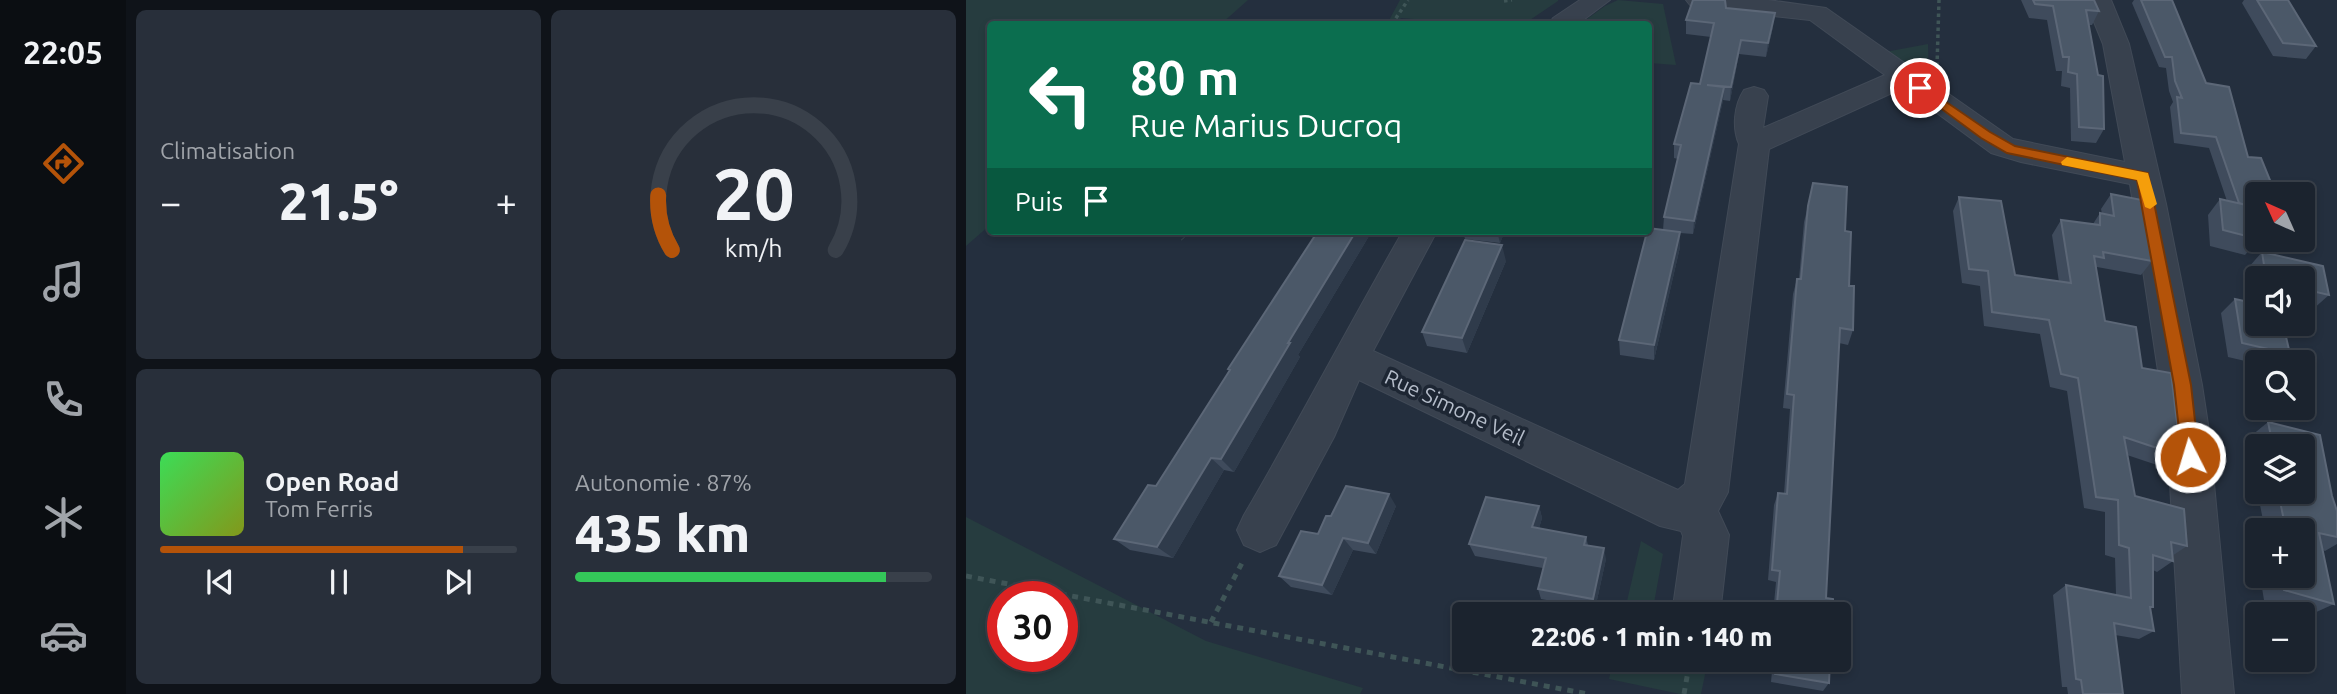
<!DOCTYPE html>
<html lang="fr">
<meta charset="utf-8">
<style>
:root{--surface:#1b232e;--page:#282f3a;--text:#f1f3f6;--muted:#a0a4aa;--line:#39404a;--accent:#b45309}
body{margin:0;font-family:Ubuntu,sans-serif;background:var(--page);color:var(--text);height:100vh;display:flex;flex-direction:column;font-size:26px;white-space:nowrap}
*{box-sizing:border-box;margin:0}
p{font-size:23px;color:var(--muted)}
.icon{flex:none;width:38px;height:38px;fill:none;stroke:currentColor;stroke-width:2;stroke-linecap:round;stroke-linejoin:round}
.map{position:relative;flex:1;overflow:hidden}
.side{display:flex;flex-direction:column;gap:10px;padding:10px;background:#0f1319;width:840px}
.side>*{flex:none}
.banner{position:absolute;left:21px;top:21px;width:665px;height:214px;border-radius:7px;box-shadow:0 4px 10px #0003,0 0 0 2px var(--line);background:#0b6e4f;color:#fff;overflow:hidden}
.needle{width:46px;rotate:315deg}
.controls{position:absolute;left:1279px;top:182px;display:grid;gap:14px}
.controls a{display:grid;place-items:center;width:70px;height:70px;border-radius:7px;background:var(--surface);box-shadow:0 4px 10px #0003,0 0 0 2px var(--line);font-size:35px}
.speed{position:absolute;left:21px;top:581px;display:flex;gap:14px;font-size:35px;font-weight:700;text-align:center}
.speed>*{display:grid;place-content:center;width:91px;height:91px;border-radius:50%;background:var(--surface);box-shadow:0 4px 10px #0003,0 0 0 2px var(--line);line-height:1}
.speed .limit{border:10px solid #d22;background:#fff;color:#111}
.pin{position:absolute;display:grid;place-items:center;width:60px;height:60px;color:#fff;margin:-30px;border:4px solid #fff;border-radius:50%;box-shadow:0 2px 7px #0007}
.me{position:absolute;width:77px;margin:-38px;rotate:355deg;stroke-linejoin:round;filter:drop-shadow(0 0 5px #0008)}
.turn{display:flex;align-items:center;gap:24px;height:147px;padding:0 28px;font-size:32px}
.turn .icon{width:91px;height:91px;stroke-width:2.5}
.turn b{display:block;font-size:49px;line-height:60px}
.then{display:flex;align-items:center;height:66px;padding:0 28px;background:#0003;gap:14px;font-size:26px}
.big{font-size:52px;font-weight:800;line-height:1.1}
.side .card{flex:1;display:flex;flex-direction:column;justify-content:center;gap:10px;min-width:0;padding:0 24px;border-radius:10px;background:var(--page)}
.side .dial{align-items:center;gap:0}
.dial svg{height:182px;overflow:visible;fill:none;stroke:var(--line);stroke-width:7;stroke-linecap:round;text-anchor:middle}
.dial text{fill:var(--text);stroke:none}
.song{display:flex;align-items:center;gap:21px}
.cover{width:84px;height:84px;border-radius:10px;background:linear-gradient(135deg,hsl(130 70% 55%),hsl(70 70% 35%))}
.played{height:7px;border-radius:4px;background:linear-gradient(90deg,var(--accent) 85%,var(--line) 85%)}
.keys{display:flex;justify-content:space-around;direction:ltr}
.heat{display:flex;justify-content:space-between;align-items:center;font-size:38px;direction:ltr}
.charge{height:10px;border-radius:5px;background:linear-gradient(90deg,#34c759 87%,var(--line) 0)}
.side .tiles{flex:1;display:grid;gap:10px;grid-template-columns:repeat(2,1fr)}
.trip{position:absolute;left:486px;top:602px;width:399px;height:70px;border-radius:7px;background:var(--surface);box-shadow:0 4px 10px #0003,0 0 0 2px var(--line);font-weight:800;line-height:70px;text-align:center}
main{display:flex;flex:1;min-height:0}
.menu{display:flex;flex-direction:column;width:126px;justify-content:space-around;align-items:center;background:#0b0e12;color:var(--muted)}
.menu .icon{width:49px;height:49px}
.menu .active{color:var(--accent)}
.menu b{font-size:32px;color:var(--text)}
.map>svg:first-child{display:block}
.green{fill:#263c3f;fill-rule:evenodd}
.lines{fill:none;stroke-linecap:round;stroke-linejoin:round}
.minor-casing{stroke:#414a57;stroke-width:2}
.path-far2{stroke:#3f5557;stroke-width:3.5;stroke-dasharray:3.5 3.5;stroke-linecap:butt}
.path-far1{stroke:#3f5557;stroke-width:4.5;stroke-dasharray:5 5;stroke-linecap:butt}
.path{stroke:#3f5557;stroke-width:5;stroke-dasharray:6 6;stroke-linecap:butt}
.minor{fill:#38414e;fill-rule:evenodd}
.wall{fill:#3f4b5c}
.shaded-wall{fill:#2f3b4b}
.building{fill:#4b5868;stroke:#5c6777;stroke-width:2}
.route{fill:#b45309;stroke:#753606;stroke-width:2}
.slow{fill:#f59e0b}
.labels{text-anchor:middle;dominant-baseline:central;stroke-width:7;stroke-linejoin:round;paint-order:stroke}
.street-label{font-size:21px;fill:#b4bcc9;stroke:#1d2633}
</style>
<main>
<nav class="menu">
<b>22:05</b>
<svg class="icon active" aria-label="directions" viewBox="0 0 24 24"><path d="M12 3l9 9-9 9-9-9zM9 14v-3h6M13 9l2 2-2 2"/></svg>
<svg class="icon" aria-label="music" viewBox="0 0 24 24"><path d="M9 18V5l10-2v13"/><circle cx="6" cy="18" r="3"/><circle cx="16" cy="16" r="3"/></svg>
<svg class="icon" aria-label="phone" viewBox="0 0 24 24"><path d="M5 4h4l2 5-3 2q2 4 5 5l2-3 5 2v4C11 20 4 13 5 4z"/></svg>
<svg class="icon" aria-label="climate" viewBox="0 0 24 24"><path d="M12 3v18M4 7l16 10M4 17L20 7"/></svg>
<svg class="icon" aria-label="car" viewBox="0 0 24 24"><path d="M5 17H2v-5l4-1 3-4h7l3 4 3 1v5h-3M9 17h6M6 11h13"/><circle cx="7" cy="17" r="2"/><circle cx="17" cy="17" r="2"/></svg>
</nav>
<section class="side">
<div class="tiles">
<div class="card"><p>Climatisation</p>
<div class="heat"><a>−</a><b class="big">21.5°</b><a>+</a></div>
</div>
<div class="card dial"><svg viewBox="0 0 100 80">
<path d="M14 69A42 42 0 1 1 86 69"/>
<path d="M14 69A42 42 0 0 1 8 45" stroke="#b45309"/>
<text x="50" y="56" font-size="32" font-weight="700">20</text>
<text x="50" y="72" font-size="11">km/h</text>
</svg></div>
<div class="card">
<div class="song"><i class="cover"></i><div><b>Open Road</b><p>Tom Ferris</p></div></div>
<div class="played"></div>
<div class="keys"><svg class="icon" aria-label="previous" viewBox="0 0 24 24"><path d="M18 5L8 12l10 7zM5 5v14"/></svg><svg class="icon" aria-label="pause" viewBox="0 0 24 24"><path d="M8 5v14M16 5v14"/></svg><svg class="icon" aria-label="next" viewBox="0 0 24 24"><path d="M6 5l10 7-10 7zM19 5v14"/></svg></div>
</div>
<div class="card"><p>Autonomie · 87%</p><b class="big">435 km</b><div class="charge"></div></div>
</div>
</section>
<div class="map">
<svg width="1371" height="694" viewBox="0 0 1371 694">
<rect width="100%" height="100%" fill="#242f3e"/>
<!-- green -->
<path class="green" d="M0,0H282L255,24H24V225L0,246Z
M434,0H592V1L558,24H514L435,18L430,24H421Z
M652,0L697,4L710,65L683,63L682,24H614L639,6Z
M962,44L963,82L919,52Z
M0,517L240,641L397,688L394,694H0ZM37,597H96V656H37Z
M675,541L697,554L686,614H658Z
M647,660H742L735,694H714L643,679Z"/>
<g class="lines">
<!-- minor casing -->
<g class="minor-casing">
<path id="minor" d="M614,0H644L612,24H583L587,18Z
M720,0H802L860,8L1047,139L1159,162L1137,44L1119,0H1145L1163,44L1200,204L1236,385L1243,431L1268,694H1216L1201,431L1164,184L1055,162L1025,153L937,88L803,149L762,492L752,511L763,535L754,614H706L717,536L715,531L694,526L393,380L368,437L310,545L294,552L278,545L271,530L278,515C333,421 383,325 437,231H471L407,351L712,490L719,484L773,144C766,128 768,105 778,90L788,87L798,90L802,96L797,128L919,75L844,20L733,8L724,5Z"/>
</g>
<!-- path-far2 -->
<path class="path-far2" d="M538,1L546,0
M289,23L310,24
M426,24L442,0
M971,66L973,0"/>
<!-- path-far1 -->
<path class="path-far1" d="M210,231L217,239"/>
<!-- path -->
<path class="path" d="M0,576L622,694
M245,622L277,561
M718,694L724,660"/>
<!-- minor -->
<use href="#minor" class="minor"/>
</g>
<!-- wall -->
<path class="wall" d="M1055,0H1128L1133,11L1126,25H1123L1138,129L1130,143L1105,141L1104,88L1095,86L1096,71H1090L1081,20L1063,18Z
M1168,0H1206L1240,83L1282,157L1308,190L1304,194H1292V206L1289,209L1292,240L1279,255L1244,246L1242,215L1254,199L1261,201L1243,148L1208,143L1204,107L1207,102L1203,91L1200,68L1193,67L1166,3Z
M1278,0H1322L1350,46L1340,59L1307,56L1276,3Z
M760,8L807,27L800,57L773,54L764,101L757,100L727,234L714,233V247L688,360L654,355L653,340L697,230L698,217L712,159L708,158V144L734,84L745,37L720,34V20Z
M1145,194L1186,261L1175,275L1131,267L1130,269L1139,321L1176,368L1215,456L1200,468L1161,455L1169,496L1221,546L1206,556L1207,561L1191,572L1187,570V607L1184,609L1188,631L1173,639L1149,635L1157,694H1102L1101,687H1096L1087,595L1100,585L1150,595L1149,558L1139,555V512L1118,508L1101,391L1084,387L1074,334L1018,326L1014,286L996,283L987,211L993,197L1049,275L1093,282L1086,235L1095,220L1127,224L1134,213L1136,214L1135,209Z
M842,206L879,231L887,330L882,345L873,343L860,598L866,614H807L810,582L802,580L808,505L812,493L818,494L824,409L817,408L827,294L831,279H833L838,222Z
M352,231H406L332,355L334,357L268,472L258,470L207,558L164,550L148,539L190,486L263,371L262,369Z
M497,231H539L534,243L499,239Z
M1296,252L1357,266L1363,295L1346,310L1337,308V278H1292V297L1286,296L1282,268Z
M540,261L501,353L461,346L456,332Z
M1269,299L1324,354L1315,362H1292V364L1262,357L1255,313Z
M1302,422L1354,435L1366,496L1371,511V544L1359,551L1357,550L1368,604L1346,614L1298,600L1294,576H1337V530H1299L1292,495L1295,492H1337V446H1292V470L1285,436Z
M430,506L410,554L387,550L366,595L325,587L313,576L352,534L365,516Z
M573,506L576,518L573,528L620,537L622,545L640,559L629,609L575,599L572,589L577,568L509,556L503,544Z
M807,660H864L863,683L857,691L805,682Z"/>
<!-- shaded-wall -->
<path class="shaded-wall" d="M809,13L807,27L800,57L802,43Z
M775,40L773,54L764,101L765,87Z
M758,87L757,101L727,234L728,221Z
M1292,203V206L1287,211L1275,208Z
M390,231H406L332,355L334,357L268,472L255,459L322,343Z
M531,231H539L534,243Z
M714,232V247L688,360V345Z
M536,245L540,261L501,353L496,338Z
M245,458L258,470L207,558L191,547Z
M423,494L430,506L410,554L402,543Z
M573,506L576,518L570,539L566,527Z
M377,538L387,550L366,595L356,585Z
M638,548L640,559L629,609L627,599Z"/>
<!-- building -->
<path class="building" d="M727,0H759L760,8L809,13L802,43L775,40L765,87L741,85L758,87L728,221L698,217L715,145L708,144L725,83L734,84L748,23L720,20Z
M1067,0H1128L1133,11L1120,10L1132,75L1137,76L1138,129L1113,127L1111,74L1102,72L1103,57H1097L1087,6L1069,4Z
M1175,0H1206L1240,83L1263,87L1282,157L1295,158L1308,190L1292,188L1294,194H1292V203L1282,206L1273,203L1250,137L1215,133L1211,97L1216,98L1209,81L1206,57H1199Z
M1291,0H1322L1350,46L1317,43Z
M847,183L881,187L879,231L885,232L883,286H888L887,330L874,328L860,598L867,599L866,614H810L814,571L806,570L812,493L821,494L828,395L821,394L831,279H835L842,206Z
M1145,194L1176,200L1186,261L1137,252L1138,258L1128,256L1139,321L1170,327L1176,368L1205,373L1215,456L1158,437L1169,496L1218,509L1221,546L1205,542L1207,561L1187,555V607H1184L1188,631L1148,623L1157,694H1117L1115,680L1110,679L1100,585L1165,598L1163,548L1153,545L1152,500L1130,497L1112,378L1095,374L1083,320L1026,312L1022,271L1003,269L993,197L1035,201L1049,275L1105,283L1095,220L1134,225V213L1148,216Z
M1254,199L1289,207L1292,239L1257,230Z
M682,228L714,232L688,345L653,340Z
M352,231H390L322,343H324L255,459L245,458L191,547L148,539L182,485L190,486L264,370L262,369Z
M499,240L536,245L496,338L456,332Z
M1296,252L1357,266L1363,295L1337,289V278H1300Z
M1269,299L1292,304V324H1317L1324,354L1276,343Z
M1302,422L1354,435L1366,496L1371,511V537L1353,533L1368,604L1318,590L1316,576H1337V530H1320L1312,492H1337V446H1307Z
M380,486L423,494L402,543L377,538L356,585L313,576L335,531L352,534L360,516H365Z
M520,497L573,506L566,527L620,537L618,545L638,548L627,599L572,589L580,558L503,544Z
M810,660H864L863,683L809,674Z"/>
<!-- route -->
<path class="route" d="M954,84L1024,132L1049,146L1182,173L1225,385L1233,457L1231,463L1224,465L1218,463L1216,457L1208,385L1171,180L1041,153L1015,138L950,90V85Z"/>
<!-- slow -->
<path class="slow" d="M1101,157L1182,173L1191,204L1184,209L1179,207L1171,180L1096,165L1095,162Z"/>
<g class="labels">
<!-- street labels -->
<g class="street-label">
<text transform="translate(489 407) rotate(25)">Rue Simone Veil</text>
</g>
</g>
</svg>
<div class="controls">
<a><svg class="needle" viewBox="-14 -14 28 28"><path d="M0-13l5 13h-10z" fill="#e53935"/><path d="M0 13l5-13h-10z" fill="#a0a4aa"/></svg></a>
<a><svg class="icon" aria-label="sound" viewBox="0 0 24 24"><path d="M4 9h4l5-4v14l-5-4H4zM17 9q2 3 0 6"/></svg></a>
<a><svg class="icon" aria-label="search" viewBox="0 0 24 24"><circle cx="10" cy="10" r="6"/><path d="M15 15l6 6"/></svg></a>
<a><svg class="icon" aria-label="layers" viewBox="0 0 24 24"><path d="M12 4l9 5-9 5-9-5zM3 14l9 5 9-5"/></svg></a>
<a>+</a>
<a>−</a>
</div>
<div class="speed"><div class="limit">30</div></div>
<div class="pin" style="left:954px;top:88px;background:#d93025"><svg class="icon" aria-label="arrive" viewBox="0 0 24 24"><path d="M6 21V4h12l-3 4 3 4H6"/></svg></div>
<svg class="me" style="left:1224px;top:457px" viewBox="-20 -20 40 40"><circle r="17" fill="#b45309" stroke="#fff" stroke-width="3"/><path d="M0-11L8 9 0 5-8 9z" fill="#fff"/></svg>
<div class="trip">22:06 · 1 min · 140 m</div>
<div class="banner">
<div class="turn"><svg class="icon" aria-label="left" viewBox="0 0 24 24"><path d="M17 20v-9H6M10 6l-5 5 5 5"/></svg><div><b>80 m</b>Rue Marius Ducroq</div></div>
<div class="then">Puis<svg class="icon" aria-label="arrive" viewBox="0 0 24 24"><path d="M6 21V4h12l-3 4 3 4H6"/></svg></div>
</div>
</div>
</main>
